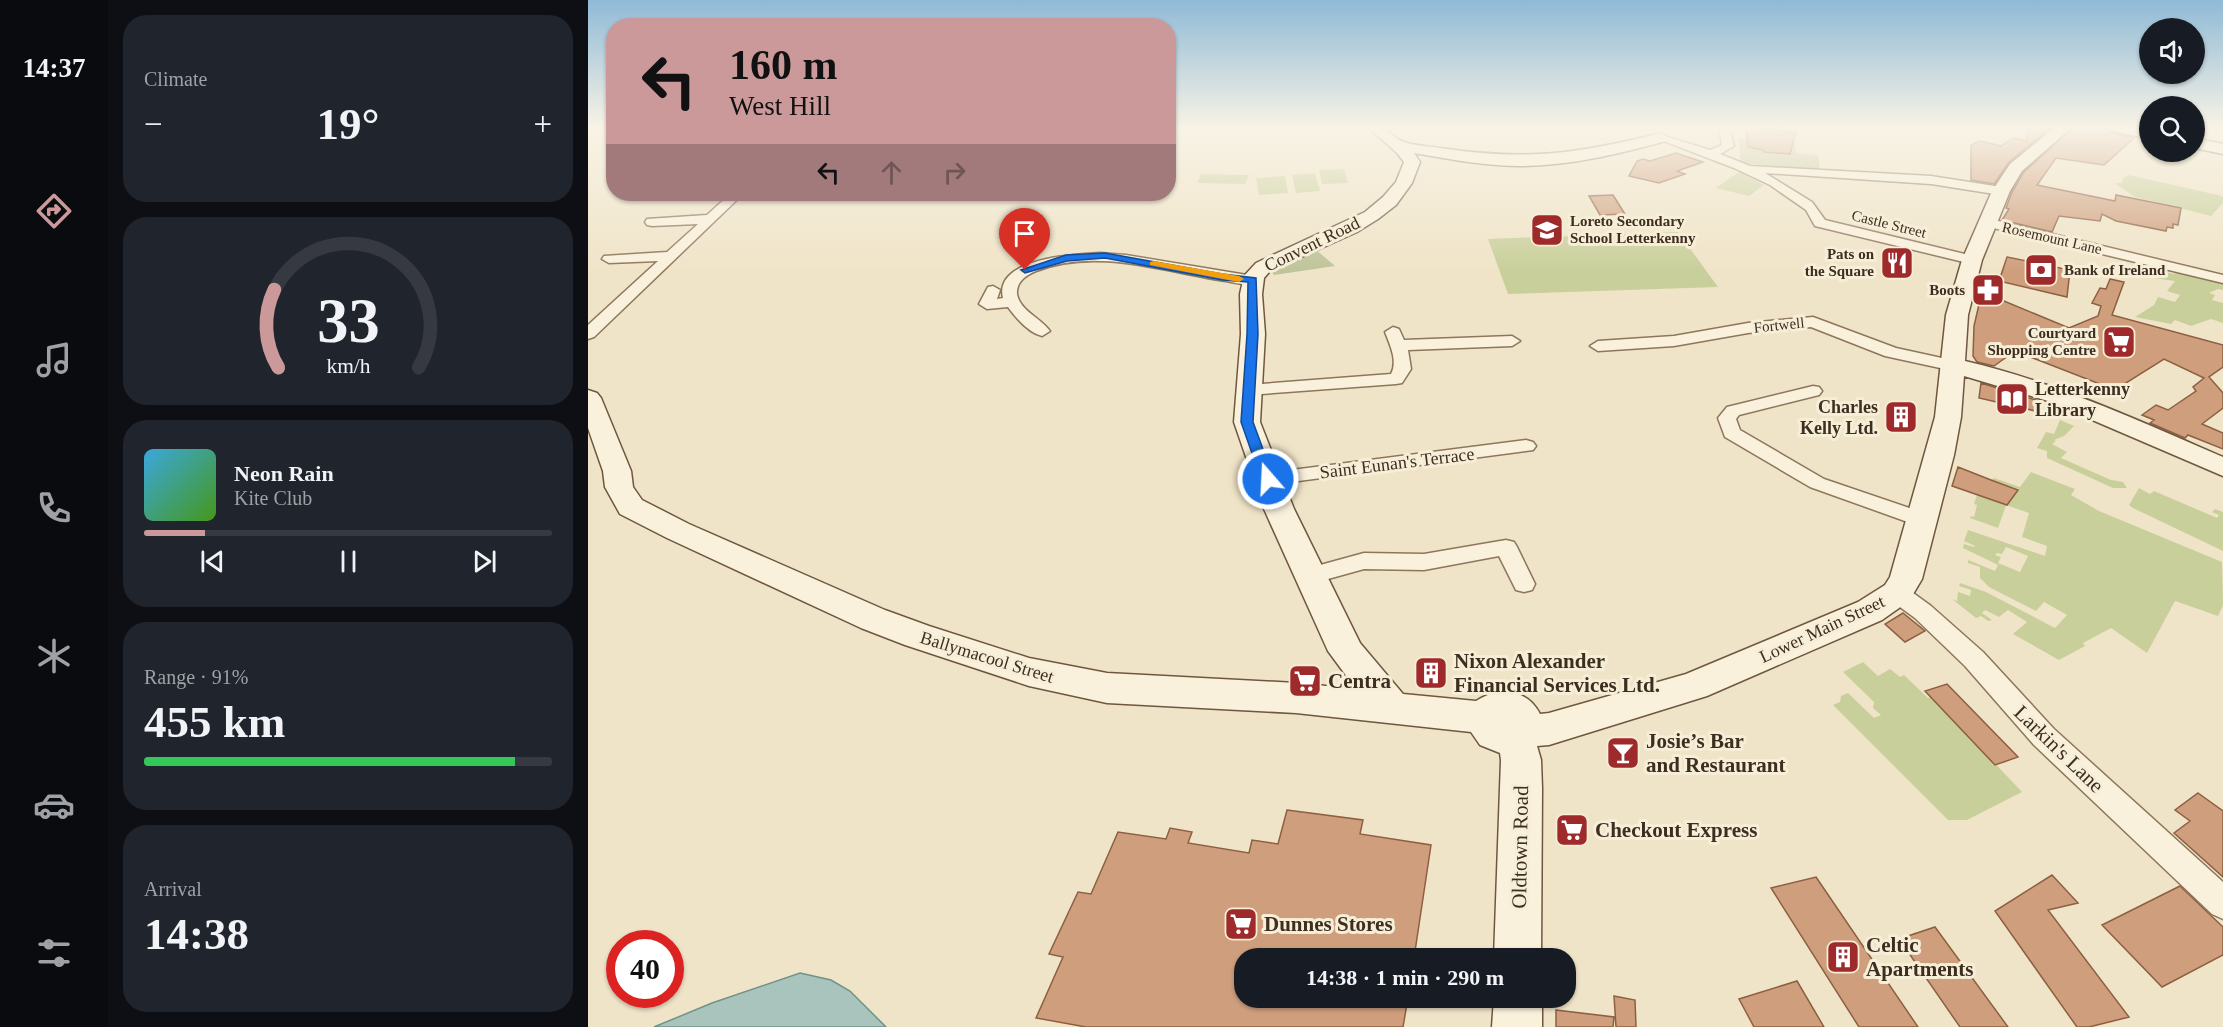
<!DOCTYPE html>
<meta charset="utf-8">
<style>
:root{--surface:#171b24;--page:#20242c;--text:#f1f3f6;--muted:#9ea1a6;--line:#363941;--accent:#cc999b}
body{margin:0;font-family:"Times New Roman",serif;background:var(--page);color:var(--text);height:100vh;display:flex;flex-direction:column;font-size:22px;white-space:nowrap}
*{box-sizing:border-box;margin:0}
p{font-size:20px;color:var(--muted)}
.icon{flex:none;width:33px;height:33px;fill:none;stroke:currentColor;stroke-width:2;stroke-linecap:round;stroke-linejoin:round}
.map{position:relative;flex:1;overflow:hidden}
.panel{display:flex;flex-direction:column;gap:15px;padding:15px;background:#0d0f14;width:480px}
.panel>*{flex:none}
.guide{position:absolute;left:18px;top:18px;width:570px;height:183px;border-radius:24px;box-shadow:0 2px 4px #0004;background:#cc999b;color:#111;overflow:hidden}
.fabs{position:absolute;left:1551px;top:18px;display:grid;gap:12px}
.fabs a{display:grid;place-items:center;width:66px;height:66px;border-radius:50%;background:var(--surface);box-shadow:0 2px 4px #0004;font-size:30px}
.speed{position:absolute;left:18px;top:930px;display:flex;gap:12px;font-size:30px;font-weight:700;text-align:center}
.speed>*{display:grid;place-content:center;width:78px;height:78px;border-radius:50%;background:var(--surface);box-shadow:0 2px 4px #0004;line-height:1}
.speed .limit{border:9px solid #d22;background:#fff;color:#111}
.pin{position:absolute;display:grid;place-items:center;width:51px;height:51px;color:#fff;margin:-62px -26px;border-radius:50% 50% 50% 0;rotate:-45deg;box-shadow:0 0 6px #0007}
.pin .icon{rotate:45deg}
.me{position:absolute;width:66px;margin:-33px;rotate:341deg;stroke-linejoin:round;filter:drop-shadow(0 0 4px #0008)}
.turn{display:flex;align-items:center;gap:21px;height:126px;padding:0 24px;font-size:27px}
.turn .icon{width:78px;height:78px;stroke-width:2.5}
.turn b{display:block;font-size:42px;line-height:51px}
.lanes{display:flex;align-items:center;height:57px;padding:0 24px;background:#0003;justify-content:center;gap:30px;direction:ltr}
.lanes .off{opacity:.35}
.big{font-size:45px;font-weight:600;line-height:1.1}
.panel .card{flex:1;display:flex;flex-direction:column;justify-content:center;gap:9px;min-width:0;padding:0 21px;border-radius:24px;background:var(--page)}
.panel .dial{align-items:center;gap:0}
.dial svg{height:156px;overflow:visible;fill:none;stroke:var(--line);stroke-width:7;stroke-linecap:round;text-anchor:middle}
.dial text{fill:var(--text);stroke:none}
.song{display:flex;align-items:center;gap:18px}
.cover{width:72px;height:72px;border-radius:9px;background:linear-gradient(135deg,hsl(200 70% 55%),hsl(100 70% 35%))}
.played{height:6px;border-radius:3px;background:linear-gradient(90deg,var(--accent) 15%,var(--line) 15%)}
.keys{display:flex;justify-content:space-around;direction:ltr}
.heat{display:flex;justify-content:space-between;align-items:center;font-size:33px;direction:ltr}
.charge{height:9px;border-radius:4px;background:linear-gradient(90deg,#34c759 91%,var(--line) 0)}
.trip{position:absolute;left:646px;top:948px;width:342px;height:60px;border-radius:24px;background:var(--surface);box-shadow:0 2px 4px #0004;font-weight:600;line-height:60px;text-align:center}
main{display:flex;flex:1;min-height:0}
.tabs{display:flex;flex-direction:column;width:108px;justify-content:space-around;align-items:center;background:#090b0e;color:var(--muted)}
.tabs .icon{width:42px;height:42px}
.tabs .active{color:var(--accent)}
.tabs b{font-size:27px;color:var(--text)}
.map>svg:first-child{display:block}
.green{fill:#c9cf9b;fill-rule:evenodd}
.cemetery{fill:#bfc49a}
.water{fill:#a9c4bc;stroke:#6f938a;stroke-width:1.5}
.building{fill:#cf9f7d;stroke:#8d5f41;stroke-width:1.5}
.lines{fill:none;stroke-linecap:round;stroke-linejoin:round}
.street-casing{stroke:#8d765c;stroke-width:3}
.secondary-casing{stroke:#6f573f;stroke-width:3}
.street{fill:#faf1dc;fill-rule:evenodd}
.secondary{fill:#faf1dc;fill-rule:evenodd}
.route{fill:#1a73e8;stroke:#114b97;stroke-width:1.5}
.slow{fill:#f59e0b}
.labels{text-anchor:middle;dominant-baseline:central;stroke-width:6;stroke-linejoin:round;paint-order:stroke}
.far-poi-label{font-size:15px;font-weight:bold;fill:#3d2e20;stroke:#f7eed8;text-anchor:end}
.far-street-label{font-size:15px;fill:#3d2e20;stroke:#f7eed8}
.street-label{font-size:18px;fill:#3d2e20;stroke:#f7eed8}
.poi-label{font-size:18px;font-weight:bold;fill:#3d2e20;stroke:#f7eed8;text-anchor:start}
.near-poi-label{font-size:21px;font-weight:bold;fill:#3d2e20;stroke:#f7eed8;text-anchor:start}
.near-street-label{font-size:21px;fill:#3d2e20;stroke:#f7eed8}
</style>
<main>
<nav class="tabs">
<b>14:37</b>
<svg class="icon active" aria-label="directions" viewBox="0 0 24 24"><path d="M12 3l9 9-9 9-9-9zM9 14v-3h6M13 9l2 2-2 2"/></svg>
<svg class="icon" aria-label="music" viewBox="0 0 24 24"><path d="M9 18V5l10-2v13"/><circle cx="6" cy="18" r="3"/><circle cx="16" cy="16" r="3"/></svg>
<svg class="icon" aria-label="phone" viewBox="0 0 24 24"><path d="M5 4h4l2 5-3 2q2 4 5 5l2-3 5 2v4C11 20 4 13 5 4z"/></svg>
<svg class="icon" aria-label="climate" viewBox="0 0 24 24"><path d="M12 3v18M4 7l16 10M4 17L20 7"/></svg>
<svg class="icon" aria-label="car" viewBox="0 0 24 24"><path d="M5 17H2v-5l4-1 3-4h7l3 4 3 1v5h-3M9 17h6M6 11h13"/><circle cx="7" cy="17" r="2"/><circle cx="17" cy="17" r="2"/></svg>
<svg class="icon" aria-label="filters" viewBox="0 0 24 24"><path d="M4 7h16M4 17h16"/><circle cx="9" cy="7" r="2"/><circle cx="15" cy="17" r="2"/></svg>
</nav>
<section class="panel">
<div class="card"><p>Climate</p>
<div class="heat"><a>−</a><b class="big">19°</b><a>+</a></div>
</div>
<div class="card dial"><svg viewBox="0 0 100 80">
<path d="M14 69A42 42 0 1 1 86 69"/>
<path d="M14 69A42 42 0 0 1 12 29" stroke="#cc999b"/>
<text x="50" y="56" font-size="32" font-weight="700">33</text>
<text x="50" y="72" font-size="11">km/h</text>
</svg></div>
<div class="card">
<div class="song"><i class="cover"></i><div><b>Neon Rain</b><p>Kite Club</p></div></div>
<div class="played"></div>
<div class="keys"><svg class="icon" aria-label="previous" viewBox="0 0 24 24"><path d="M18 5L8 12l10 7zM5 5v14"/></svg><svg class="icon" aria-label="pause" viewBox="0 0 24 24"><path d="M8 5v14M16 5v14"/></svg><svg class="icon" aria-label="next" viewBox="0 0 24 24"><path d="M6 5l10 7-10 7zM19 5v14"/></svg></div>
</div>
<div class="card"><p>Range · 91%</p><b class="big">455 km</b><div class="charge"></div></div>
<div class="card"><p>Arrival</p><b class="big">14:38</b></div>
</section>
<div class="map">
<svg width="1635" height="1027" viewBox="0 0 1635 1027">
<rect width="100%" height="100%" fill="#f0e4c8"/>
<!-- green -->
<path class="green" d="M756,169L760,183L734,184L731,170Z
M1151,172L1176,185L1161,196L1128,188Z
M727,173L732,191L708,193L704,175Z
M613,174L661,175L657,184L609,183Z
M1541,175L1630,195L1635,197V203L1623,216L1547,197L1526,183H1534L1535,178Z
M697,176L700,193L671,195L668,178Z
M1090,232L1130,287L920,294L900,239Z
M1544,265L1586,274L1588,270L1635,281V290L1630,289L1621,293L1627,295L1624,300L1635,303V323L1623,319L1603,326L1587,320L1583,324L1547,317L1566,305L1570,297L1587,302L1592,295L1579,291L1587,281L1539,274Z
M1472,420L1508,435L1486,426L1476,436L1466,440L1468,441L1464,444L1479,452L1473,458L1523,480L1535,482L1539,488H1525L1459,458V451L1449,448L1458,432L1466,434Z
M1443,472L1487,489L1483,495L1511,511L1634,562L1635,605L1630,616L1587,601L1559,653L1523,628L1495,643L1497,646L1471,660L1425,634L1439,622L1420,610L1411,617L1397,610L1394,613L1404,620L1400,621L1393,616L1388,618L1364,599L1369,601L1370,592L1382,596L1383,590L1371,586L1372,583L1398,592L1467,628L1479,615L1456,602L1448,611L1401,587L1392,578V567L1380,563V560L1407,571L1410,565L1375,548L1376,544L1386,547L1387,546L1376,541L1380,530L1457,556L1459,546L1434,537L1441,513L1418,505L1410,528L1382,518L1383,516L1386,517L1389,505L1386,504L1389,495L1419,505L1429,490L1403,480L1406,478L1432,487ZM1418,547L1440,556L1432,572L1410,563L1413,557L1407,555L1409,553L1414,554Z
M1551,488L1562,494L1566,491L1629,518L1631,515L1624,512L1627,509L1635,512V551L1545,508L1541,505Z
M1275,662L1290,676L1302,669L1312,677L1316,675L1340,698L1344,697L1434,792L1379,820H1360L1245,705L1252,702L1253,696L1260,693L1286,718L1293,715L1285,708L1286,702L1255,672Z"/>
<!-- cemetery -->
<path class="cemetery" d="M1150,138L1206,143L1209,153L1230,155L1232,170L1153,163Z
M727,249L747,266L686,275L683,271Z"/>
<!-- water -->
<path class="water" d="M212,973L243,980L262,991L298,1027H66L124,1003Z"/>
<!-- building -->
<path class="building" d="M1158,127L1208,132L1202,154L1176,152L1175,150L1160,147Z
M1440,127H1463L1421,162L1406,184L1383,180V145L1392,141L1413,146L1425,138L1439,141Z
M1486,127H1517L1521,132L1546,138L1516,165L1468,158L1449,185L1527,201L1528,195L1593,208L1590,225L1585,224V228L1579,227L1578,231L1528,221L1514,214L1512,221L1471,216L1464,232L1414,220L1421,209L1418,208L1424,192L1436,172Z
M1088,153L1115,162L1089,171L1097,174L1071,183L1041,176L1049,161L1055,159L1062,161Z
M1025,195L1037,214L1012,215L1001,196Z
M1419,257L1482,270L1479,297L1411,281Z
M1522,279L1536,282L1524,315L1635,345V367L1621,377L1635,393V408L1614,424L1635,433V449L1600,435L1597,438L1562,423L1566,420L1554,415L1568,405L1580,410L1608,391L1605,387L1616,378L1576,359L1527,390L1427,351L1406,366L1389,362L1385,356L1386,326L1392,300L1401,302L1404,296L1481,328L1510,316L1513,306L1504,303L1512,288L1518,289Z
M1393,383L1451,401L1452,412L1391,398Z
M1370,467L1403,480L1430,490L1419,505L1364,486Z
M1315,613L1337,631L1317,642L1297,624Z
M832,658L855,660L854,684L830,682Z
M1359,684L1430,757L1407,765L1337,691Z
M1610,793L1635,811V877L1586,833L1602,821L1587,810Z
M699,810L775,820L772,834L843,845L826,958H657V998H820L815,1027H498L448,1018L475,957L461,954L490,892L503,894L530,832L578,839L582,828L604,832L600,843L661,853L664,840L690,844Z
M1464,875L1490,903L1460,910L1541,1017L1501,1027H1489L1407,911Z
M1228,877L1330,1027H1271L1183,888Z
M1592,886L1635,927V955L1574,987L1514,925Z
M1347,927L1420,1027H1372L1311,939Z
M1209,981L1236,1027H1166L1151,999Z
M1026,996L1047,1000L1048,1027H1028Z
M968,1010L1026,1017L1025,1027H968Z"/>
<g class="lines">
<!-- street casing -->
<g class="street-casing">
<path id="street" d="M1131,127H1141L1146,146L1132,154L1162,166L1343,176L1413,187L1419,191L1413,195L1343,184L1177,173L1224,202L1237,220L1389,257L1391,260L1384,264L1227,226L1218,210L1182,185L1146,168L1068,138L1073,135L1122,150L1134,145Z
M142,194H155L6,337L0,339V325L70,261L21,263L14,259L16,256L79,252L110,224L64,226L59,225L57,222L59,219L119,215Z
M1398,218L1635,275V283L1393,225L1391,222L1393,219Z
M512,253L538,255L665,276L672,280C665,288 648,283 638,281C576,272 509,247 448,271C438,275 428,282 429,294C432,311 453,318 462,331L454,336C441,333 428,318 420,307L399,309L391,304L400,287L405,286L412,290L409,299L415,298C405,258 488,254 512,253Z
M1225,317L1308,348L1372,362L1375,366L1372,370L1366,371L1297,356L1223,327L1160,333L1086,346L1010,351L1002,346L1010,341L1086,336L1160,323Z
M805,327L811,329L816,340L924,336L932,341L924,346L820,350L823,369L814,383L808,384L660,395L654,394L651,390L654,386L660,385L803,374C810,361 802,345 797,332Z
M1225,386L1231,387L1234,391L1231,395L1151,415L1148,419L1152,430L1236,479L1342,515L1346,520L1342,525L1335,527L1328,525L1222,487L1137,437L1130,418L1139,407Z
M938,440L945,442L948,446L945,450L680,485L673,483L670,479L673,475L680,473Z
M918,540L926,542L929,547L947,584L944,590L936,592L928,590L911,556L836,570L776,569L722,584L714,582L711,576L714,570L776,553L836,554Z
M1309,585L1317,587L1343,606L1395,652L1466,729L1635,882V919L1624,914L1446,745L1377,666L1327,618L1301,599L1297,593L1301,587Z"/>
</g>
<!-- secondary casing -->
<g class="secondary-casing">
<path id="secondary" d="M780,127C807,127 797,135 816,142C826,146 841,146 852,148C939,161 989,154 1073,133L1081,138L1078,141C1030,154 982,166 932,166C896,166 861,159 826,153L832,162L824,183L808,205L790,219L769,232L682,271L676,278L674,294L677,334L672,422L706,509L772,643L815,694L888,701C910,687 939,688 952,714L961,713L1098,674L1270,602L1297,585L1302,577L1347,417L1358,315L1374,260L1404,191L1422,164L1467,127H1484L1434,171L1422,191L1394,260L1380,315L1377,361C1467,382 1550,420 1635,457V476L1460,401L1376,376L1373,417L1366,455L1334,579L1321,601L1294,620L1119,696L961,745L949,746L953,760L954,788L953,958H906L913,760L912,753L892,745L883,732L708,713L519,703L441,686L317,645L273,628L79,538L32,514L17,487L15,471L0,428V390L9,393L13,398L43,471L45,487L54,500L101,524L297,610L341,626L441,658L519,673L708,683L768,689L740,651L676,509L646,422L653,334L652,294L656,276L668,263L777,212L795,197L808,182L816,162L809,153Z
M1519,127L1562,129V139L1521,130Z
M1606,138L1635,144V154L1606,148Z
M906,998H954V1027H904Z"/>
</g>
<!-- street -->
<use href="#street" class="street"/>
<!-- secondary -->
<use href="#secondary" class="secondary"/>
</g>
<!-- sky -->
<linearGradient id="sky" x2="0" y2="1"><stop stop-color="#8fbad6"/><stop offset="0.47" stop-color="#f8f3e6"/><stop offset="1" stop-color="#f8f3e6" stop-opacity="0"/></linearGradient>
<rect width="1635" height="271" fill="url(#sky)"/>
<!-- route -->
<path class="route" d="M517,253L634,274L668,278L670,334L665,422L686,479L684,482H675L673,479L653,422L659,334L660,282L634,280L517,258L479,261L437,273L433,270L478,255Z"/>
<!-- slow -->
<path class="slow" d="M566,261L651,276L656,279L651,282L562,265V262Z"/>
<!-- icons -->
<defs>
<g id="school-square" transform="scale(1.725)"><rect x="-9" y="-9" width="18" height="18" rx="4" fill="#9e2a2b" stroke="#f7eed8"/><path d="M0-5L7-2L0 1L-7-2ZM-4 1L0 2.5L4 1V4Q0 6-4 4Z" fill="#fff"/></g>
<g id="restaurant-square" transform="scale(1.725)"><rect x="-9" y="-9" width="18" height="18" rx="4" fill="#9e2a2b" stroke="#f7eed8"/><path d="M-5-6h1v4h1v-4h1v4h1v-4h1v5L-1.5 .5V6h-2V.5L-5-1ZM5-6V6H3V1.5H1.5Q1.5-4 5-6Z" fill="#fff"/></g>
<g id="bank-square" transform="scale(1.725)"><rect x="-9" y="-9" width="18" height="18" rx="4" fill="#9e2a2b" stroke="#f7eed8"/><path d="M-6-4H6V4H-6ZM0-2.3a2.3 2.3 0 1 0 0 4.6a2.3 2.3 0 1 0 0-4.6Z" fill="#fff"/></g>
<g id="pharmacy-square" transform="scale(1.725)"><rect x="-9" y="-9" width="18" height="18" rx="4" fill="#9e2a2b" stroke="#f7eed8"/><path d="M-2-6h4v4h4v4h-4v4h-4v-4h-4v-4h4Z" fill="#fff"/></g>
<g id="supermarket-square" transform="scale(1.725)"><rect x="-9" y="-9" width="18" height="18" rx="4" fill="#9e2a2b" stroke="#f7eed8"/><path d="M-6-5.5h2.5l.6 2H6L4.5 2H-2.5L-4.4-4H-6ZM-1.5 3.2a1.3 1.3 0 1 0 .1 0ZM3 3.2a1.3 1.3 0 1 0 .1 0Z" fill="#fff"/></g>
<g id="library-square" transform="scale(1.725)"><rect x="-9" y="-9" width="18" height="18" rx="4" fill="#9e2a2b" stroke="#f7eed8"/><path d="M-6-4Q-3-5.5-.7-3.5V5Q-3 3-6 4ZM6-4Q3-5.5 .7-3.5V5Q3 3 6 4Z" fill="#fff"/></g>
<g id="building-square" transform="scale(1.725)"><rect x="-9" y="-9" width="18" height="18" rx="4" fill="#9e2a2b" stroke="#f7eed8"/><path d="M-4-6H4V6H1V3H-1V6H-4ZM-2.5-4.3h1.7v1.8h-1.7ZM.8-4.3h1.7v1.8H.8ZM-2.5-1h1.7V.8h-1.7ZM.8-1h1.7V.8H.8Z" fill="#fff"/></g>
<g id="bar-square" transform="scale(1.725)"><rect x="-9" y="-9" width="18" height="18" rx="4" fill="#9e2a2b" stroke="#f7eed8"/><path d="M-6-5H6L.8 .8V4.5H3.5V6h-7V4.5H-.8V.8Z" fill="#fff"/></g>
</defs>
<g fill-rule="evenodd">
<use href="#school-square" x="959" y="230"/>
<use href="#restaurant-square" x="1309" y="263"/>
<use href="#bank-square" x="1453" y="270"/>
<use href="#pharmacy-square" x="1400" y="290"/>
<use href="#supermarket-square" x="1531" y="342"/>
<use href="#library-square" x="1424" y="399"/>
<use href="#building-square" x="1313" y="417"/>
<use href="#building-square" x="843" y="673"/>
<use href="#supermarket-square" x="717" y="681"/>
<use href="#bar-square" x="1035" y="753"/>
<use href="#supermarket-square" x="984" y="830"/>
<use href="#supermarket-square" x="653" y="924"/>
<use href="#building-square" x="1255" y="957"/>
</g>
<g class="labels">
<!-- far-poi labels -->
<g class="far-poi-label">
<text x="982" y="221" text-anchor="start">Loreto Secondary<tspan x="982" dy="17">School Letterkenny</tspan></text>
<text x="1286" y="254">Pats on<tspan x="1286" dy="17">the Square</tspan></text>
<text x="1476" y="270" text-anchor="start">Bank of Ireland</text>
<text x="1377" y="290">Boots</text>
<text x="1508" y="333">Courtyard<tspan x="1508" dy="17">Shopping Centre</tspan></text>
</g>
<!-- far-street labels -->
<g class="far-street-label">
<text transform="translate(1301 224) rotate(14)">Castle Street</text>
<text transform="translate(1464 238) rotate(13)">Rosemount Lane</text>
<text transform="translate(1191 325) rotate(-6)">Fortwell</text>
</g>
<!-- street labels -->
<g class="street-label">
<text transform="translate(724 244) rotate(-26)">Convent Road</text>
<text transform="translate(809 463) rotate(-7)">Saint Eunan's Terrace</text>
<text transform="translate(1234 629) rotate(-25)">Lower Main Street</text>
<text transform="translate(399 657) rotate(17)">Ballymacool Street</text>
</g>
<!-- poi labels -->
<g class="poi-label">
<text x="1447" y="389">Letterkenny<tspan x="1447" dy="21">Library</tspan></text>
<text x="1290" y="407" text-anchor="end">Charles<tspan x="1290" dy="21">Kelly Ltd.</tspan></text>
</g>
<!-- near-poi labels -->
<g class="near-poi-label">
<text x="866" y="661">Nixon Alexander<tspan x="866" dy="24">Financial Services Ltd.</tspan></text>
<text x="740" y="681">Centra</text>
<text x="1058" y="741">Josie’s Bar<tspan x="1058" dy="24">and Restaurant</tspan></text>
<text x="1007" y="830">Checkout Express</text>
<text x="676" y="924">Dunnes Stores</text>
<text x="1278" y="945">Celtic<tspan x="1278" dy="24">Apartments</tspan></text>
</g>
<!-- near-street labels -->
<g class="near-street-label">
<text transform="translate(1471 749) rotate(44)">Larkin's Lane</text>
<text transform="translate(932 847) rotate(-89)">Oldtown Road</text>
</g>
</g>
</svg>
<div class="fabs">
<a><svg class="icon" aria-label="sound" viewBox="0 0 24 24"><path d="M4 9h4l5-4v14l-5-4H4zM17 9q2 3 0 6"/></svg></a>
<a><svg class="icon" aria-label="search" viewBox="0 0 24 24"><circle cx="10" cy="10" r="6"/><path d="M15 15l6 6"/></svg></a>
</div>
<div class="speed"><div class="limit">40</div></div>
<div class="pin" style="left:437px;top:270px;background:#d93025"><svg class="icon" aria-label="arrive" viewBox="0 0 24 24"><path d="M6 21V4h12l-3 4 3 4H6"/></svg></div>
<svg class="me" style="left:680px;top:479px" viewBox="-20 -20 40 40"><circle r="17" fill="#1a73e8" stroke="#fff" stroke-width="3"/><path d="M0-11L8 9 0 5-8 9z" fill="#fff"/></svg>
<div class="trip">14:38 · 1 min · 290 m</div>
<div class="guide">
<div class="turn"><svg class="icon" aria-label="left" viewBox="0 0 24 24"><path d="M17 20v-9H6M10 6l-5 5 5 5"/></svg><div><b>160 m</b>West Hill</div></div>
<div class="lanes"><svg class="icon" aria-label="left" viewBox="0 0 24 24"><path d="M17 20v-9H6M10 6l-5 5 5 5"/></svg><svg class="icon off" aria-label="ahead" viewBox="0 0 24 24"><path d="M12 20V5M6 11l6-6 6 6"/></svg><svg class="icon off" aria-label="right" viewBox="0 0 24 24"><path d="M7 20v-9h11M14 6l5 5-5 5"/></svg></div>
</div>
</div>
</main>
